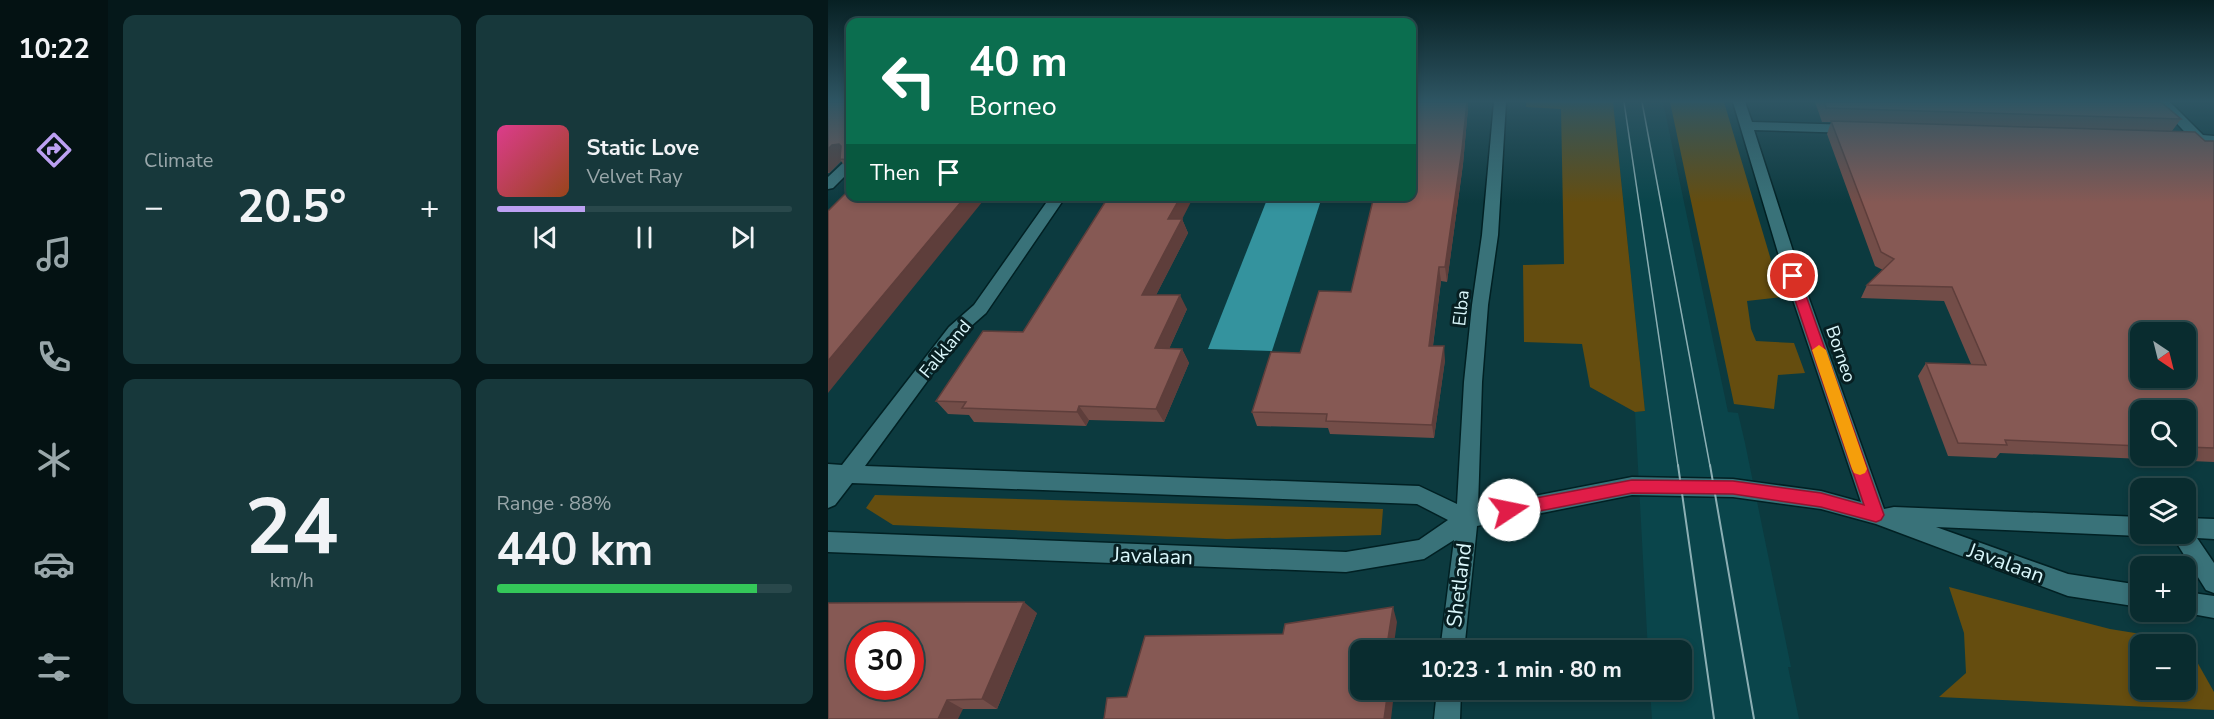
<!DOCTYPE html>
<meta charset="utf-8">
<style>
:root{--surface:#092c2f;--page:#17383b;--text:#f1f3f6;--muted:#99a7aa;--line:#29484b;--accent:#bca0f2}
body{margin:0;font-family:"Nunito Sans",sans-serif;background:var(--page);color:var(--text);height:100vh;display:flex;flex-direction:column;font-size:22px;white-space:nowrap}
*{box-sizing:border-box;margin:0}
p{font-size:20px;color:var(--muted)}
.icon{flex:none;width:33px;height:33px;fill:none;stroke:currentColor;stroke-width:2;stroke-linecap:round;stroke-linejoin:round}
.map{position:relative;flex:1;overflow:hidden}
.side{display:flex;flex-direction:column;gap:15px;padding:15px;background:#05181a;width:720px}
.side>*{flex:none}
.banner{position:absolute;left:18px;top:18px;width:570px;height:183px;border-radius:12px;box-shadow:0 3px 9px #0003,0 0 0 2px var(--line);background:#0b6e4f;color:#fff;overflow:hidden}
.needle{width:39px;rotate:145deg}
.tools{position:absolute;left:1302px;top:322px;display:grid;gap:12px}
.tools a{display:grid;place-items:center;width:66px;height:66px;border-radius:12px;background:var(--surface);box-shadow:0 3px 9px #0003,0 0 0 2px var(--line);font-size:30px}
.speed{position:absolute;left:18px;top:622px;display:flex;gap:12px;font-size:30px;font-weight:700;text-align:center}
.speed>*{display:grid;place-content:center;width:78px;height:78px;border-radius:50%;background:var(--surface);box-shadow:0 3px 9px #0003,0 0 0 2px var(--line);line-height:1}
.speed .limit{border:9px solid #d22;background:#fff;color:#111}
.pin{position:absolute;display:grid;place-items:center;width:51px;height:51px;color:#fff;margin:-26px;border:3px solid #fff;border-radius:50%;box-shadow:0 2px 6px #0007}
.me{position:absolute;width:66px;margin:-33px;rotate:79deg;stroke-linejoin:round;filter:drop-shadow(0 0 4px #0008)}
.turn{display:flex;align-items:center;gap:21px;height:126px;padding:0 24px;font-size:27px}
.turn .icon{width:78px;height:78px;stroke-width:2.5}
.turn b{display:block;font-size:42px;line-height:51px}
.then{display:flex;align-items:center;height:57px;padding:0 24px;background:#0003;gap:12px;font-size:22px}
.big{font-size:45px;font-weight:700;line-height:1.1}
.side .widget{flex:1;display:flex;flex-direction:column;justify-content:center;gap:9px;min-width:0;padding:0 21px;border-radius:12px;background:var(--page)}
.side .dial{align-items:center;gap:0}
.dial b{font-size:78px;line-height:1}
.song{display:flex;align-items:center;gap:18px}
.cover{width:72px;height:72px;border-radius:9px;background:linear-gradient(135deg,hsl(330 70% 55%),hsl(20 70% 35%))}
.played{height:6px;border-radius:3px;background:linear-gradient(90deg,var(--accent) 30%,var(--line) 30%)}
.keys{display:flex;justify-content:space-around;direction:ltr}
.heat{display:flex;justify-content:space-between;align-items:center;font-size:33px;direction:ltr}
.charge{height:9px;border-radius:4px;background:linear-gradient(90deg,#34c759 88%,var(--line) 0)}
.side .tiles{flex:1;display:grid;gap:15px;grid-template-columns:repeat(2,1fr)}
.trip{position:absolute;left:522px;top:640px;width:342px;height:60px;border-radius:12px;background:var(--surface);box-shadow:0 3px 9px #0003,0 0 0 2px var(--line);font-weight:700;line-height:60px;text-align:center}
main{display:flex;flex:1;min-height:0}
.dock{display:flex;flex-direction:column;width:108px;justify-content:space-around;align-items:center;background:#041213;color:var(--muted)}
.dock .icon{width:42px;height:42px}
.dock .on{color:var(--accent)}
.dock b{font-size:27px;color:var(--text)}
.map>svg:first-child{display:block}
.built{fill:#0a454b}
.green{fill:#654d0f}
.water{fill:#34939e}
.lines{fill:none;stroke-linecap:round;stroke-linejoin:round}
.street-casing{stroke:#012023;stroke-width:3}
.street{fill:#397279;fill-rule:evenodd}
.tram-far1{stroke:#8cafb4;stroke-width:1.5}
.tram{stroke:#8cafb4;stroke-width:2}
.wall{fill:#734d48;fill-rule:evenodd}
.shaded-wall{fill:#5e3e3b}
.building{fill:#865954;stroke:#5e3e3b;stroke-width:1.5;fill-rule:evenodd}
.route{fill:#e11d48;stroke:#92132f;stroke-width:1.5}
.slow{fill:#f59e0b}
.labels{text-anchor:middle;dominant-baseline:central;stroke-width:6;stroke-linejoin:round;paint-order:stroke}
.street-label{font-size:18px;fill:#dbf8fc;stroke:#071f22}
.near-street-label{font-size:21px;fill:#dbf8fc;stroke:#071f22}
</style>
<main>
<nav class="dock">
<b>10:22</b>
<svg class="icon on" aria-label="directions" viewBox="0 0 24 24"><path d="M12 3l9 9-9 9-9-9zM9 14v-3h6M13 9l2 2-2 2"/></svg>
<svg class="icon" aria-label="music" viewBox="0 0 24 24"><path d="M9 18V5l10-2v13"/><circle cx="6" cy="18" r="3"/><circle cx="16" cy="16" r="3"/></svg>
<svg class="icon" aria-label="phone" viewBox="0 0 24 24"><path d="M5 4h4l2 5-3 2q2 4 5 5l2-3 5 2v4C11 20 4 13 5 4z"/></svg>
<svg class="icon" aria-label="climate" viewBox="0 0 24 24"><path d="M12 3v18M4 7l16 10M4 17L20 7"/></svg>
<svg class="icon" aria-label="car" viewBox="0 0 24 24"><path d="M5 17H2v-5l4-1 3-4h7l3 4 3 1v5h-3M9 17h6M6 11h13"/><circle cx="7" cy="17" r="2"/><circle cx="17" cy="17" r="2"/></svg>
<svg class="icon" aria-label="filters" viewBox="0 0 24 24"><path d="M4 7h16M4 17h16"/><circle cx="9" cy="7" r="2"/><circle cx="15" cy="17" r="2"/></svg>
</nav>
<section class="side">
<div class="tiles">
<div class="widget"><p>Climate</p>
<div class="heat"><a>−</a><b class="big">20.5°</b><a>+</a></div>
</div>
<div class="widget">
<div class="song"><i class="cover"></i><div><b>Static Love</b><p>Velvet Ray</p></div></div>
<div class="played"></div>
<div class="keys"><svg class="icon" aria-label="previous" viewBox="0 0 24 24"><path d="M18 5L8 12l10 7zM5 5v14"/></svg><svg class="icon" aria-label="pause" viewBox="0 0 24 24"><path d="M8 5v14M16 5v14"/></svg><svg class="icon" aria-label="next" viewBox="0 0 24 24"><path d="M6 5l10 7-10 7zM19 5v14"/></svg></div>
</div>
<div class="widget dial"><b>24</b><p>km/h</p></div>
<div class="widget"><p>Range · 88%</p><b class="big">440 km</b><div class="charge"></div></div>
</div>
</section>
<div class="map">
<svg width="1386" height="719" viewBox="0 0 1386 719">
<rect width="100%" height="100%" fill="#0c3a3f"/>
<!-- built -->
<path class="built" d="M785,102H835L900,412L910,413L917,443L963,667H960L971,719H824L822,690H854V651H820L807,412L817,411Z"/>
<!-- green -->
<path class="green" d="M698,102H785L817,411L807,412L762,387L754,344L696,342L695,265L736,264L733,109L698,107Z
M842,102H896L954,297L919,301L923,329L928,341L966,343L977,373L950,375L946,409L906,404Z
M47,495L555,509L553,535L399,539L65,525L38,508Z
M1121,587L1282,629L1344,639L1347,645H1312V690H1358V658L1368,660L1386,692V710L1111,697L1138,673L1136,633Z"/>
<!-- water -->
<path class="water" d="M440,197H494L444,351L380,349Z"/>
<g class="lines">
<!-- street casing -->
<g class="street-casing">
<path id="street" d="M666,102H678L670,235L660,305L654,382L650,507L804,477L905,479L993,491L1033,502L957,276L905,102H917L924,122L1025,125L1032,129L1025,133L926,130L973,276L1056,509L1066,507L1312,517V534H1316L1312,536L1108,527L1240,574L1312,585V607L1240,596L1048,524L993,509L905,497L804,495L649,526L636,651H612L626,540L596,559L518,572L0,552V532L518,552L591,540L620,520L589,504L24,483L7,505L0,508V464L14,465L121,327L146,305L223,196H238L158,313L133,335L37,466L591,486L629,504L636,382L644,305L654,235Z
M1329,102H1342L1375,135L1386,136V144L1366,142Z
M22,160V171L5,188L0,189V177L17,161Z
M1358,518L1386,519V539L1369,538L1386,563V593L1378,590L1343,534H1358Z
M1358,592L1386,596V618L1353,612H1358Z
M609,690H633L632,719H606Z"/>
</g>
<!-- street -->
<use href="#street" class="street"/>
<!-- tram-far1 -->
<path class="tram-far1" d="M796,102L850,466
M814,102L882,466"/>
<!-- tram -->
<path class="tram" d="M850,465L886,719
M882,465L926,719"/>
</g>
<!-- wall -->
<path class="wall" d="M0,102H22V173L13,161L1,173H0Z
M584,102H640V108L635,164L619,282L613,281L605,346L617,360L606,438L502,434L500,428L429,426L424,412L523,292Z
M987,102H1333L1353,119L1344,131L1377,141H1386V462L1172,453L1168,458L1120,456L1090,376L1098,363L1143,364L1116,301L1033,298L1039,285L1055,270L1047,266L999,134L1003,122H994ZM1312,411H1358V456H1312Z
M354,219L360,233L328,295L359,309L341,349H354L361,363L336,422L261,420L258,426L146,422L141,415L120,414L108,401L195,332Z
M209,613L169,709H135L0,719Z"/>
<!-- shaded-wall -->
<path class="shaded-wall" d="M639,102H640V108L635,164L619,282L617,267Z
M11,144L22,158L12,159L13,161L1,173L0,171V149L4,145Z
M138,196H159L0,393V361Z
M353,196H366L347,233L340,219Z
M354,219L360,233L321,309L314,295Z
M611,267L613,281L603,360L601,346Z
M352,295L359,309L335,362L327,348Z
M616,346L617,360L606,438L604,425Z
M354,349L361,363L336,422L328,409Z
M251,406L261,420L258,426L249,412Z
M196,602L209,613L169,709L154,699Z
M565,607L569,622L565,651H558Z
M560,690H565L566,693L563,719H556Z
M119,700L135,709L130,719H110Z"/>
<!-- building -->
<path class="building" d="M0,102H22V160L12,159L13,146L11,144L4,145L0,149Z
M584,102H639L634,149L617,267H611L601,346H616L604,425L498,421L499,414L424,412L443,352L472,353L491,291L523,292L546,196H584Z
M996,102H1333L1353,119L998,108Z
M1003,121L1367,132L1377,141H1386V448L1358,447V411H1312V446L1177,440L1179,445L1130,443L1098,363L1158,365L1124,287L1039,285L1066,259L1053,252ZM1312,333H1358V378H1312Z
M22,189V196H138L0,361V211Z
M281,196H353L340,219H354L314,295H352L327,348L354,349L328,409L251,406L249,412L134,408L138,402L108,401L155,331L195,332Z
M196,602L154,699L119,700L110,719H0V603ZM32,636H82V687H32Z
M565,607L558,651H532V690H560L556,719H276L279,698L299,697L317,636L455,634L457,624Z"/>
<!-- sky -->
<linearGradient id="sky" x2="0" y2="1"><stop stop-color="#072023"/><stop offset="0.5" stop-color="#2e5563"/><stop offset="1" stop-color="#2e5563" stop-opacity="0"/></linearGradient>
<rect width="1386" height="203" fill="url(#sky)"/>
<!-- route -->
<path class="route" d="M965,272L971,276L1056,515L1053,520L1048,522L993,507L905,494L804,493L681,517L675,515L673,510L675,505L681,503L804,480L905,481L993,493L1036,505L959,276Z"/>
<!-- slow -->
<path class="slow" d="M991,345L998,350L1039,469L1037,473L1032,475L1026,473L1024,469L984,350Z"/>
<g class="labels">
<!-- street labels -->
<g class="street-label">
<text transform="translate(633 308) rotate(-84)">Elba</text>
<text transform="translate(117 349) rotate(-50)">Falkland</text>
<text transform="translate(1013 354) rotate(71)">Borneo</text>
</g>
<!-- near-street labels -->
<g class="near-street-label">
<text transform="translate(325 556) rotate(2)">Javalaan</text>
<text transform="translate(1178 563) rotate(20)">Javalaan</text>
<text transform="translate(631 585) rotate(-83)">Shetland</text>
</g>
</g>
</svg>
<div class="tools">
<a><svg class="needle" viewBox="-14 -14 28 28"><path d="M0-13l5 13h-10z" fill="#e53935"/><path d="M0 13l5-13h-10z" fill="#99a7aa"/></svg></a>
<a><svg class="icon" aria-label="search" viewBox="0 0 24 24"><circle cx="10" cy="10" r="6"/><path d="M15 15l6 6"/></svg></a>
<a><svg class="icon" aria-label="layers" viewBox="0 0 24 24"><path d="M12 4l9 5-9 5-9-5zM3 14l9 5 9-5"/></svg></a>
<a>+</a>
<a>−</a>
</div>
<div class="speed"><div class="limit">30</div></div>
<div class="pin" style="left:965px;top:276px;background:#d93025"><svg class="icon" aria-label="arrive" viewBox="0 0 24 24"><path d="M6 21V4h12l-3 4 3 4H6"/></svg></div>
<svg class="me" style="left:681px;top:510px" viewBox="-20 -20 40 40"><circle r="19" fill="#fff"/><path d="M0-13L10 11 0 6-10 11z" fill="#e11d48"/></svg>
<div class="trip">10:23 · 1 min · 80 m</div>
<div class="banner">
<div class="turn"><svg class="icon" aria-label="left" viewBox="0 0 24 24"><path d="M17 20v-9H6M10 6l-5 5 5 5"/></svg><div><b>40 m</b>Borneo</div></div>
<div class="then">Then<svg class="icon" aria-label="arrive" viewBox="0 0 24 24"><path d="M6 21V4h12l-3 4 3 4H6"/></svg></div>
</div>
</div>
</main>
